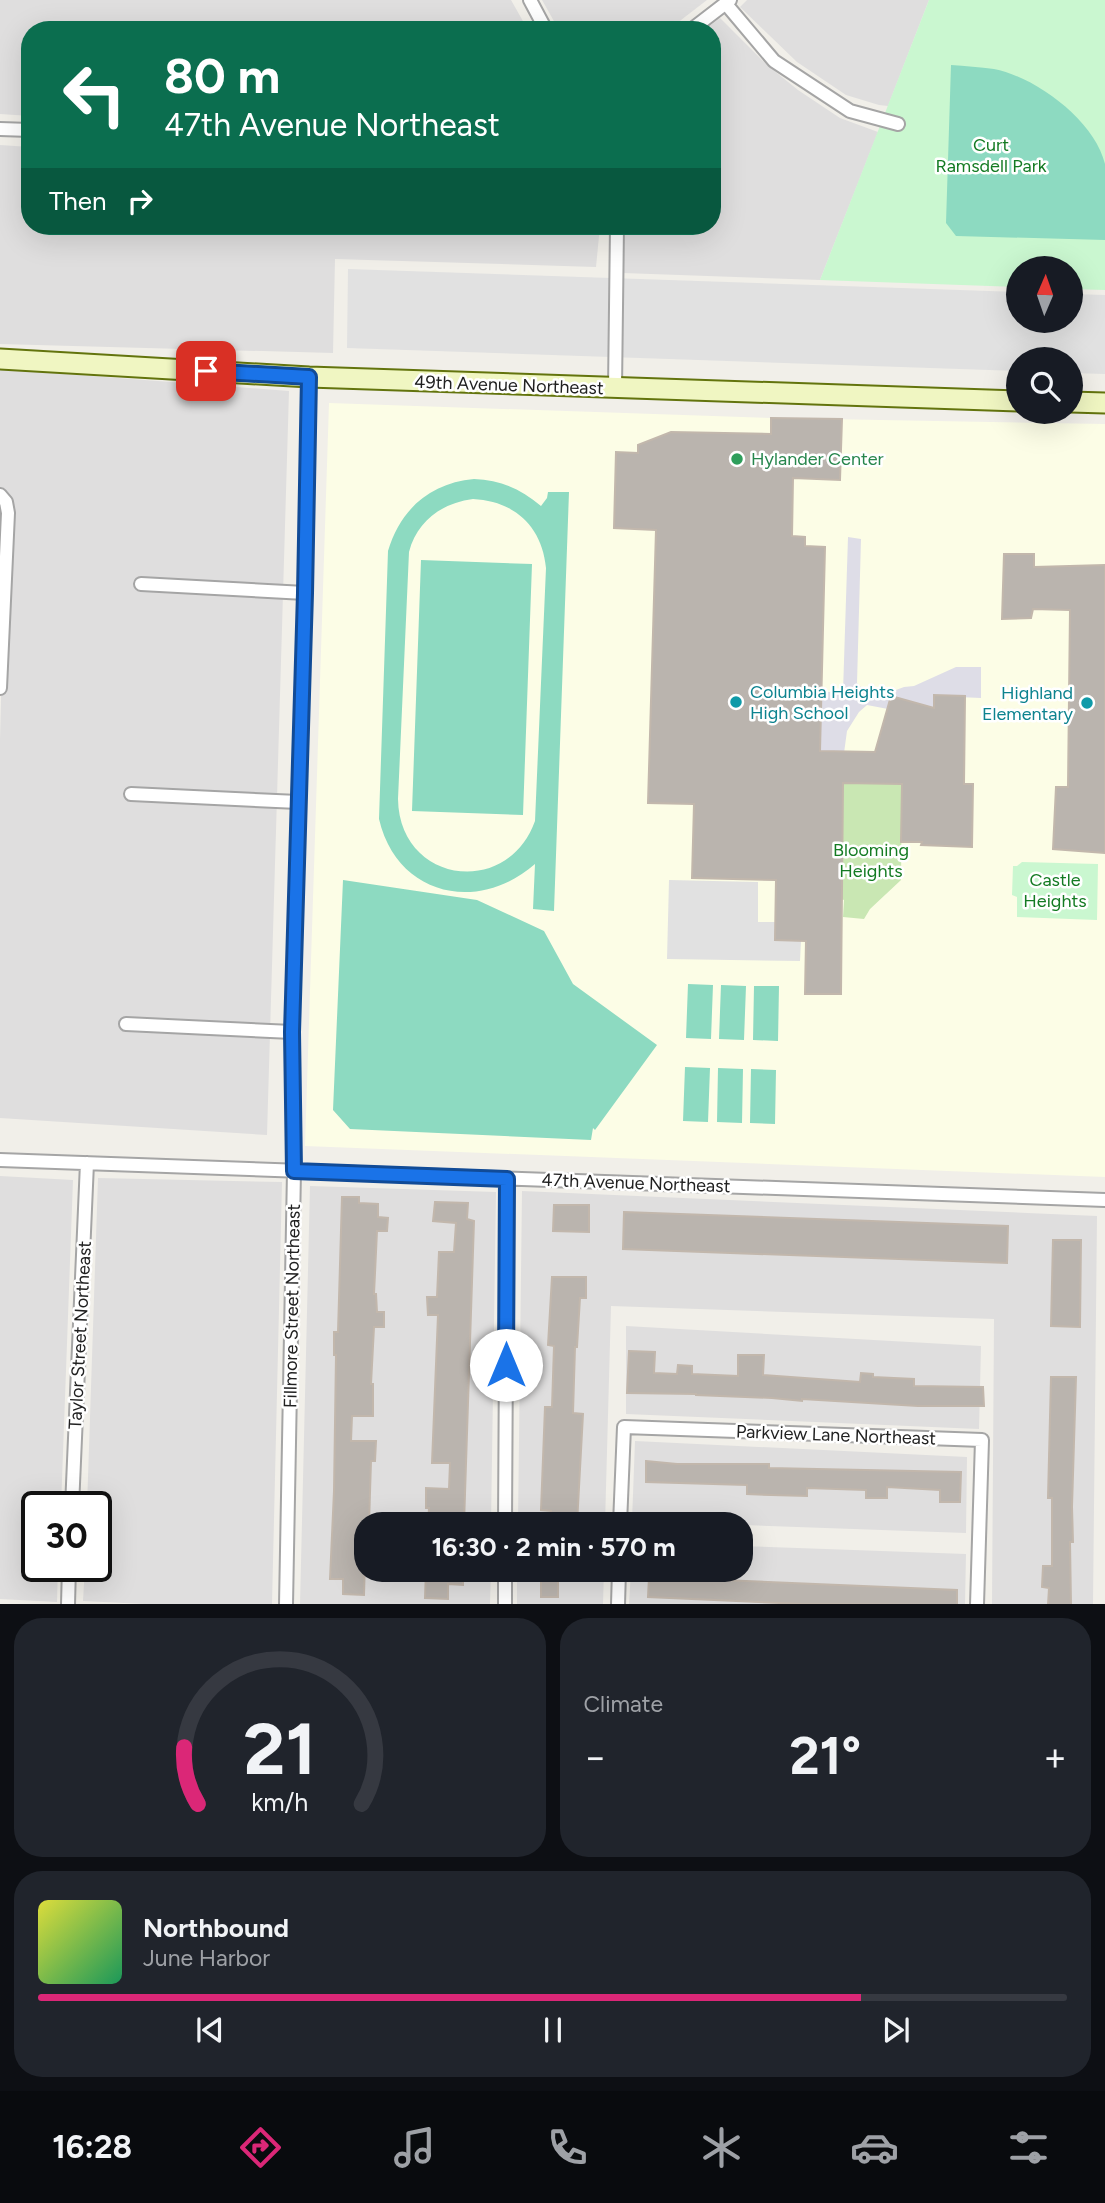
<!DOCTYPE html>
<meta charset="utf-8">
<style>
:root{--surface:#171b24;--page:#20242c;--text:#f1f3f6;--muted:#9ea1a6;--line:#363941;--accent:#db2777}
body{margin:0;font-family:Figtree,sans-serif;background:var(--page);color:var(--text);height:100vh;display:flex;flex-direction:column;font-size:26px;white-space:nowrap}
*{box-sizing:border-box;margin:0}
p{font-size:23px;color:var(--muted)}
.icon{flex:none;width:38px;height:38px;fill:none;stroke:currentColor;stroke-width:2;stroke-linecap:round;stroke-linejoin:round}
.map{position:relative;height:1604px;overflow:hidden}
.details{display:flex;flex-direction:column;gap:14px;padding:14px;background:#0d0f14;flex:1}
.details>*{flex:none}
.hud{position:absolute;left:21px;top:21px;width:700px;height:214px;border-radius:28px;box-shadow:0 7px 28px #0002;background:#0b6e4f;color:#fff;overflow:hidden}
.needle{width:46px;rotate:2deg}
.fabs{position:absolute;left:1006px;top:256px;display:grid;gap:14px}
.fabs a{display:grid;place-items:center;width:77px;height:77px;border-radius:50%;background:var(--surface);box-shadow:0 7px 28px #0002;font-size:35px}
.speed{position:absolute;left:21px;top:1491px;display:flex;gap:14px;font-size:35px;font-weight:700;text-align:center}
.speed>*{display:grid;place-content:center;width:91px;height:91px;border-radius:50%;background:var(--surface);box-shadow:0 7px 28px #0002;line-height:1}
.speed .limit{border:4px solid #111;border-radius:10px;background:#fff;color:#111}
.pin{position:absolute;display:grid;place-items:center;width:60px;height:60px;color:#fff;margin:-30px;border-radius:14px;box-shadow:0 4px 10px #0006}
.me{position:absolute;width:77px;margin:-38px;rotate:0deg;stroke-linejoin:round;filter:drop-shadow(0 0 5px #0008)}
.turn{display:flex;align-items:center;gap:24px;height:147px;padding:0 28px;font-size:32px}
.turn .icon{width:91px;height:91px;stroke-width:2.5}
.turn b{display:block;font-size:49px;line-height:60px}
.then{display:flex;align-items:center;height:66px;padding:0 28px;background:#0003;gap:14px;font-size:26px}
.big{font-size:52px;font-weight:700;line-height:1.1}
.details .card{flex:1;display:flex;flex-direction:column;justify-content:center;gap:10px;min-width:0;padding:0 24px;border-radius:28px;background:var(--page)}
.details .dial{align-items:center;gap:0}
.dial svg{height:182px;overflow:visible;fill:none;stroke:var(--line);stroke-width:7;stroke-linecap:round;text-anchor:middle}
.dial text{fill:var(--text);stroke:none}
.song{display:flex;align-items:center;gap:21px}
.cover{width:84px;height:84px;border-radius:10px;background:linear-gradient(135deg,hsl(60 70% 55%),hsl(150 70% 35%))}
.played{height:7px;border-radius:4px;background:linear-gradient(90deg,var(--accent) 80%,var(--line) 80%)}
.keys{display:flex;justify-content:space-around;direction:ltr}
.heat{display:flex;justify-content:space-between;align-items:center;font-size:38px;direction:ltr}
.details .tiles{flex:1;display:grid;gap:14px;grid-template-columns:1fr 1fr}
.card:last-child{grid-column:span 2}
.trip{position:absolute;left:354px;top:1512px;width:399px;height:70px;border-radius:28px;background:var(--surface);box-shadow:0 7px 28px #0002;font-weight:700;line-height:70px;text-align:center}
.dock{display:flex;height:112px;justify-content:space-around;align-items:center;background:#090b0e;color:var(--muted)}
.dock .icon{width:49px;height:49px}
.dock .current{color:var(--accent)}
.dock b{font-size:32px;color:var(--text)}
.map>svg:first-child{display:block}
.residential{fill:#dfdede}
.education{fill:#fcfde6}
.grass{fill:#c9e7b3}
.park{fill:#caf7d0}
.pitch{fill:#8ddac1;fill-rule:evenodd}
.parking{fill:#e1e1e1}
.plaza{fill:#dedde7}
.building{fill:#bab4ae;stroke:#c2b7ac;stroke-width:2}
.lines{fill:none;stroke-linecap:round;stroke-linejoin:round}
.street-casing{stroke:#a5a5a5;stroke-width:16}
.secondary-casing{stroke:#63740d;stroke-width:23}
.street{stroke:#fff;stroke-width:12}
.secondary{stroke:#f0f6c2;stroke-width:19}
.route-casing{stroke:#114b97;stroke-width:18}
.route{stroke:#1a73e8;stroke-width:12}
.leisure-dot{fill:#2e9e5b;stroke:#fff;stroke-width:2.5}
.culture-dot{fill:#0f9aa8;stroke:#fff;stroke-width:2.5}
.labels{text-anchor:middle;dominant-baseline:central;stroke-width:5;stroke-linejoin:round;paint-order:stroke}
.park-label{font-size:18px;fill:#147b23;stroke:#fff}
.street-label{font-size:18px;fill:#212121;stroke:#fff}
.leisure-label{font-size:18px;fill:#27864d;stroke:#fff;text-anchor:start}
.culture-label{font-size:18px;fill:#0d838f;stroke:#fff;text-anchor:start}
</style>
<div class="map">
<svg width="1105" height="1605" viewBox="0 0 1105 1605">
<rect width="100%" height="100%" fill="#f1efe9"/>
<!-- residential -->
<path class="residential" d="M0,0H511L528,30H30V116L0,114Z
M542,0H707L668,30H559Z
M747,0H929L888,106L879,105L846,95L797,62L740,7Z
M720,18L767,65L798,90L840,118L878,132L820,280L623,273L625,226H712V30H704Z
M0,145L30,147V226H600L596,267L335,259L333,353L0,344Z
M0,369L289,391L267,1135L0,1118V740L6,502L0,500Z
M0,1176L73,1180L61,1507H37V1566H58L57,1602L0,1599Z
M98,1178L282,1182L272,1604L165,1605L83,1601L85,1566H96V1507H87Z
M310,1186L496,1192L491,1524H366V1570H491L490,1604L300,1605Z
M522,1191L1097,1216L1093,1604H992L994,1319L611,1306L605,1524H518Z
M626,1326L981,1346L979,1429L626,1414Z
M635,1441L967,1457L966,1533L632,1521Z
M740,1546L966,1554L965,1604L629,1605L631,1570H740Z
M517,1570H604L603,1604L517,1605Z"/>
<!-- education -->
<path class="education" d="M329,403L771,418L1105,424V1177L305,1146Z"/>
<!-- grass -->
<path class="grass" d="M843,783L902,784L901,880L870,909L864,919L843,917L844,900L841,899Z"/>
<!-- park -->
<path class="park" d="M929,0H1105V290L1071,289V268H1018V287L820,280Z
M1022,862L1098,864L1097,920L1017,917V897L1012,895L1013,866H1017Z"/>
<!-- pitch -->
<path class="pitch" d="M951,65C965,66 980,67 994,69C1036,77 1095,121 1105,164C1105,181 1105,221 1105,240L956,236L946,223Z
M474,479C501,480 521,489 541,506L547,498L548,492H569L554,911L533,909L535,864C478,914 397,896 379,819L388,551C401,508 431,483 474,479ZM473,499C514,501 542,526 546,568L535,821C507,899 399,883 398,799L409,552C417,521 442,503 473,499Z
M421,560L532,564L523,815L412,811Z
M343,880L477,900L544,931L573,984L657,1045L595,1130L593,1128L591,1140L350,1129L333,1110Z
M688,984L713,985L711,1039L686,1038Z
M721,985L746,986L744,1040L719,1039Z
M754,986H779L778,1041L753,1040Z
M685,1067L710,1068L708,1122L683,1121Z
M718,1068L743,1069L742,1123L717,1122Z
M751,1069L776,1070L775,1124L750,1123Z"/>
<!-- parking -->
<path class="parking" d="M348,269L1018,292V320H1071V294L1105,295V374L1071,373V359H1018V371L347,348Z
M669,880L758,882V922H775V940L801,941L800,961L667,959Z"/>
<!-- plaza -->
<path class="plaza" d="M848,537L861,539L857,683L868,695L880,696L904,687L914,686L956,667H981V698L936,696L934,708L888,709L867,705L859,712L847,731L844,753L820,751L821,692H843Z"/>
<!-- building -->
<path class="building" d="M771,418L842,419L840,480L793,478L792,536L805,537V546L825,547L820,751L875,752L891,696L934,708V695L965,696L964,784H973L972,847L921,845L922,842H901L902,784L843,783L841,994H805L806,941L775,940L776,880L692,878L694,804L648,803L656,530L614,528L616,452L638,453V445L671,432L771,434Z
M1004,554H1034V567L1105,565V853L1053,849L1056,787H1068L1070,610L1033,609L1031,618L1002,619Z
M342,1197H359V1203L378,1204V1217L388,1218L387,1231H377L374,1294H376L377,1312H384V1327H374L371,1384H373V1416H352L351,1441H376L375,1461H371L369,1524H366L364,1595L343,1594V1579H330L334,1491L336,1355H334V1332H338Z
M435,1202L468,1203L467,1219L474,1221L464,1524H428L429,1508H426V1488L449,1489L450,1463H432L438,1315H428L427,1297H437L439,1252H454L456,1223L433,1221Z
M554,1205H589V1232L553,1231Z
M624,1212L1008,1226L1007,1263L623,1249Z
M1053,1240H1081L1080,1327L1051,1326Z
M552,1277H586V1298H580L577,1347H575L573,1413L583,1414L577,1524L550,1523L551,1511L541,1510L545,1407H552L554,1346L548,1345Z
M629,1351L655,1352L654,1373L677,1374L678,1365L692,1366V1374L738,1376V1355H764L763,1375L860,1382L861,1373L873,1374V1377L914,1379V1386L983,1387L984,1406H918L802,1399V1401L772,1398L696,1395V1394L627,1393Z
M1051,1377H1076L1072,1507L1073,1542H1070L1071,1605H1048L1049,1588L1042,1587L1043,1566H1052V1498H1048Z
M646,1461L677,1464H769V1468L961,1472L960,1502H940V1490L887,1487V1498H866V1490L807,1488V1496L771,1495L747,1494V1485L646,1482Z
M426,1570H463V1585L448,1584V1599L425,1598Z
M541,1573H558V1597H541Z
M649,1577L957,1590V1605L801,1604L648,1597Z"/>
<g class="lines">
<!-- street casing -->
<g class="street-casing">
<path id="street" d="M530,0L546,30
M726,4L774,61L850,111L898,124
M691,30L730,0
M0,129L30,130
M615,389L617,226
M0,495L6,502L8,513L0,688
M141,584L305,593
M131,794L298,802
M126,1024L292,1032
M0,1160L1105,1200
M72,1507L87,1163
M505,1524L507,1179
M620,1524L624,1427L982,1440L977,1605
M68,1605L69,1566
M286,1605L294,1171L292,1032L305,593L309,377
M505,1605V1570
M618,1605L619,1570"/>
</g>
<!-- secondary casing -->
<g class="secondary-casing">
<path id="secondary" d="M0,359L309,377L1018,401
M1071,402L1105,403"/>
</g>
<!-- street -->
<use href="#street" class="street"/>
<!-- secondary -->
<use href="#secondary" class="secondary"/>
</g>
<g class="lines">
<!-- route casing -->
<g class="route-casing">
<path id="route" d="M206,371L309,377L305,593L292,1032L294,1171L507,1179L506,1365"/>
</g>
<!-- route -->
<use href="#route" class="route"/>
</g>
<!-- markers -->
<circle class="leisure-dot" cx="737" cy="459" r="7"/>
<g class="culture-dot">
<circle cx="736" cy="702" r="7"/>
<circle cx="1087" cy="703" r="7"/>
</g>
<g class="labels">
<!-- park labels -->
<g class="park-label">
<text x="991" y="145">Curt<tspan x="991" dy="21">Ramsdell Park</tspan></text>
<text x="871" y="850">Blooming<tspan x="871" dy="21">Heights</tspan></text>
<text x="1055" y="880">Castle<tspan x="1055" dy="21">Heights</tspan></text>
</g>
<!-- street labels -->
<g class="street-label">
<text transform="translate(509 385) rotate(2)">49th Avenue Northeast</text>
<text transform="translate(636 1183) rotate(2)">47th Avenue Northeast</text>
<text transform="translate(292 1306) rotate(-89)">Fillmore Street Northeast</text>
<text transform="translate(80 1335) rotate(-87)">Taylor Street Northeast</text>
<text transform="translate(836 1435) rotate(2)">Parkview Lane Northeast</text>
</g>
<!-- leisure labels -->
<g class="leisure-label">
<text x="751" y="459">Hylander Center</text>
</g>
<!-- culture labels -->
<g class="culture-label">
<text x="750" y="692">Columbia Heights<tspan x="750" dy="21">High School</tspan></text>
<text x="1073" y="693" text-anchor="end">Highland<tspan x="1073" dy="21">Elementary</tspan></text>
</g>
</g>
</svg>
<div class="fabs">
<a><svg class="needle" viewBox="-14 -14 28 28"><path d="M0-13l5 13h-10z" fill="#e53935"/><path d="M0 13l5-13h-10z" fill="#9ea1a6"/></svg></a>
<a><svg class="icon" aria-label="search" viewBox="0 0 24 24"><circle cx="10" cy="10" r="6"/><path d="M15 15l6 6"/></svg></a>
</div>
<div class="speed"><div class="limit">30</div></div>
<div class="pin" style="left:206px;top:371px;background:#d93025"><svg class="icon" aria-label="arrive" viewBox="0 0 24 24"><path d="M6 21V4h12l-3 4 3 4H6"/></svg></div>
<svg class="me" style="left:506px;top:1365px" viewBox="-20 -20 40 40"><circle r="19" fill="#fff"/><path d="M0-13L10 11 0 6-10 11z" fill="#1a73e8"/></svg>
<div class="trip">16:30 · 2 min · 570 m</div>
<div class="hud">
<div class="turn"><svg class="icon" aria-label="left" viewBox="0 0 24 24"><path d="M17 20v-9H6M10 6l-5 5 5 5"/></svg><div><b>80 m</b>47th Avenue Northeast</div></div>
<div class="then">Then<svg class="icon" aria-label="right" viewBox="0 0 24 24"><path d="M7 20v-9h11M14 6l5 5-5 5"/></svg></div>
</div>
</div>
<section class="details">
<div class="tiles">
<div class="card dial"><svg viewBox="0 0 100 80">
<path d="M14 69A42 42 0 1 1 86 69"/>
<path d="M14 69A42 42 0 0 1 8 44" stroke="#db2777"/>
<text x="50" y="56" font-size="32" font-weight="700">21</text>
<text x="50" y="72" font-size="11">km/h</text>
</svg></div>
<div class="card"><p>Climate</p>
<div class="heat"><a>−</a><b class="big">21°</b><a>+</a></div>
</div>
<div class="card">
<div class="song"><i class="cover"></i><div><b>Northbound</b><p>June Harbor</p></div></div>
<div class="played"></div>
<div class="keys"><svg class="icon" aria-label="previous" viewBox="0 0 24 24"><path d="M18 5L8 12l10 7zM5 5v14"/></svg><svg class="icon" aria-label="pause" viewBox="0 0 24 24"><path d="M8 5v14M16 5v14"/></svg><svg class="icon" aria-label="next" viewBox="0 0 24 24"><path d="M6 5l10 7-10 7zM19 5v14"/></svg></div>
</div>
</div>
</section>
<nav class="dock">
<b>16:28</b>
<svg class="icon current" aria-label="directions" viewBox="0 0 24 24"><path d="M12 3l9 9-9 9-9-9zM9 14v-3h6M13 9l2 2-2 2"/></svg>
<svg class="icon" aria-label="music" viewBox="0 0 24 24"><path d="M9 18V5l10-2v13"/><circle cx="6" cy="18" r="3"/><circle cx="16" cy="16" r="3"/></svg>
<svg class="icon" aria-label="phone" viewBox="0 0 24 24"><path d="M5 4h4l2 5-3 2q2 4 5 5l2-3 5 2v4C11 20 4 13 5 4z"/></svg>
<svg class="icon" aria-label="climate" viewBox="0 0 24 24"><path d="M12 3v18M4 7l16 10M4 17L20 7"/></svg>
<svg class="icon" aria-label="car" viewBox="0 0 24 24"><path d="M5 17H2v-5l4-1 3-4h7l3 4 3 1v5h-3M9 17h6M6 11h13"/><circle cx="7" cy="17" r="2"/><circle cx="17" cy="17" r="2"/></svg>
<svg class="icon" aria-label="filters" viewBox="0 0 24 24"><path d="M4 7h16M4 17h16"/><circle cx="9" cy="7" r="2"/><circle cx="15" cy="17" r="2"/></svg>
</nav>
